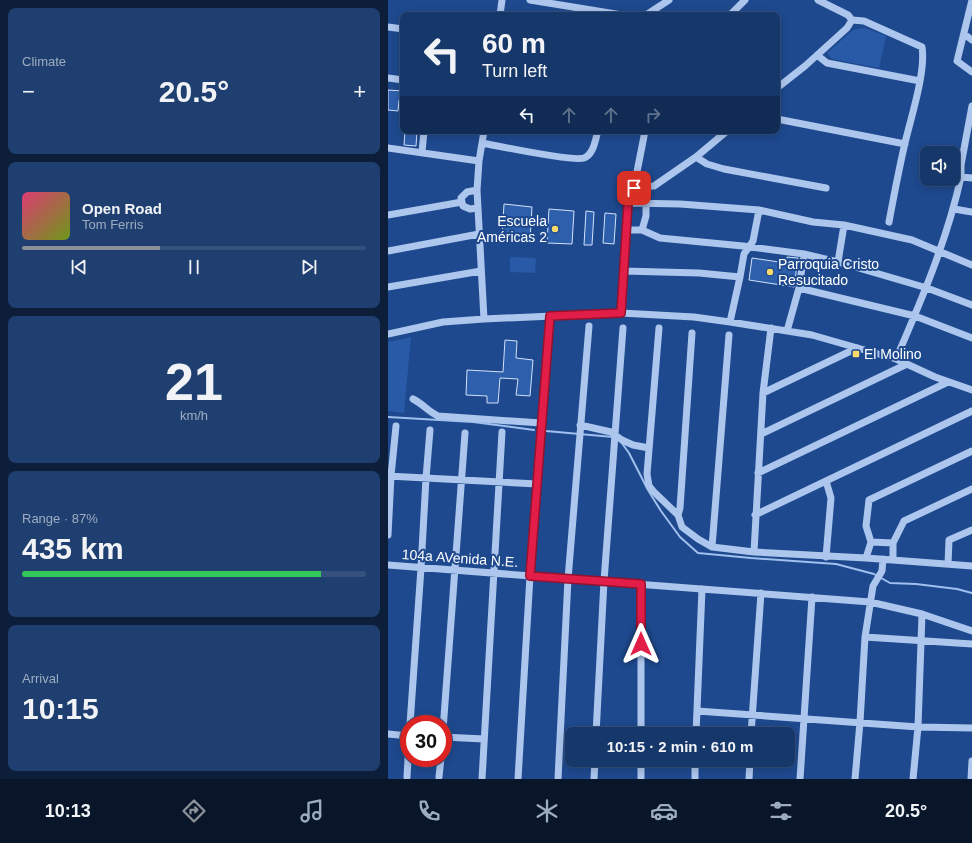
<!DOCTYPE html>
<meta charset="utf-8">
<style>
:root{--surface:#16376a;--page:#1f3f70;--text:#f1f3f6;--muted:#9eacc1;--line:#35517e;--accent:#8c9099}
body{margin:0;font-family:Helvetica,sans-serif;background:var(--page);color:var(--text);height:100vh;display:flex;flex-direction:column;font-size:15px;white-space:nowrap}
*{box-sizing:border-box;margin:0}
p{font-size:13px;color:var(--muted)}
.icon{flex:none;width:22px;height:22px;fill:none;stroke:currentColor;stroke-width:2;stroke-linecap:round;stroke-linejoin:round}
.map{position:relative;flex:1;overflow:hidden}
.drawer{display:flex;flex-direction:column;gap:8px;padding:8px;background:#0c1e3a;width:388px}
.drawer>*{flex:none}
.top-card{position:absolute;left:12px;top:12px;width:380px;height:122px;border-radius:8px;box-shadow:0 2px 10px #0003,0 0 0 1px var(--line);background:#16376a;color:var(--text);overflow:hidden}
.tools{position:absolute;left:532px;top:146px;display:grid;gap:8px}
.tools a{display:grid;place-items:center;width:40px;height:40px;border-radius:8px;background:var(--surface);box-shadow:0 2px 10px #0003,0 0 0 1px var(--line);font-size:20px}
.speed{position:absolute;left:12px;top:715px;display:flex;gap:8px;font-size:20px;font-weight:700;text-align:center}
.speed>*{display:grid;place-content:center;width:52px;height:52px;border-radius:50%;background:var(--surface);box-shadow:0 2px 10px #0003,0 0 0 1px var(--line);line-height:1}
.speed .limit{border:6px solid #d22;background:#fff;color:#111}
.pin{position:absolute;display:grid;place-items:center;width:34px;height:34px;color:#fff;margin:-17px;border-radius:8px;box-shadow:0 2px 6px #0006}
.me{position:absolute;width:44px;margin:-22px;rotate:0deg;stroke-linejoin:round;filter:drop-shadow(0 0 3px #0008)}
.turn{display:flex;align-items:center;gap:14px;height:84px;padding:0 16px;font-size:18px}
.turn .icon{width:52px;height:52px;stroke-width:2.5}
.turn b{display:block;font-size:28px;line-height:34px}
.lanes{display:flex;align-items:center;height:38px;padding:0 16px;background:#0003;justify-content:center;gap:20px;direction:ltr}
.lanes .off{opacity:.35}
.big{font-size:30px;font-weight:700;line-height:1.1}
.drawer .widget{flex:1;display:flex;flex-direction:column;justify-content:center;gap:6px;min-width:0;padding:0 14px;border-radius:8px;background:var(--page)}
.drawer .dial{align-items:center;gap:0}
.dial b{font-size:52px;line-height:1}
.song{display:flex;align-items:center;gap:12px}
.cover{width:48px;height:48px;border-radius:6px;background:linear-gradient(135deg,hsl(340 70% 55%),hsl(80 70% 35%))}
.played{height:4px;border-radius:2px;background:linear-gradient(90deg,var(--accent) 40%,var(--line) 40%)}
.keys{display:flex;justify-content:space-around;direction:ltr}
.heat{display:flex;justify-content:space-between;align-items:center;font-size:22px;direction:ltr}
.charge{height:6px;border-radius:3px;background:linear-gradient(90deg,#34c759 87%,var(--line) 0)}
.trip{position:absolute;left:177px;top:727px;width:230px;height:40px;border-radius:8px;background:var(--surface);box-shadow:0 2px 10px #0003,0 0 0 1px var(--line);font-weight:700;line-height:40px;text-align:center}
.tabs{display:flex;height:64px;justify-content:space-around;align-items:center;background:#09162a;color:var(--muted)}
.tabs .icon{width:28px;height:28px}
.tabs .selected{color:var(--accent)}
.tabs b{font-size:18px;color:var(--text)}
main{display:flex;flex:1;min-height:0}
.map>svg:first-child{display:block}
.green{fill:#285aa7}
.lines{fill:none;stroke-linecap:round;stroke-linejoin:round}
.stream{stroke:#a0c0ee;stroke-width:2}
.building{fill:#2e5fac;stroke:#d2e2f9}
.minor{stroke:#adc6ed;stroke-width:7}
.route-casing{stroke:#92132f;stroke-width:10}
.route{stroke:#e11d48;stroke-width:7}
.poi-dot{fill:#fbda6c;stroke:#1e498e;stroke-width:1.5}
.labels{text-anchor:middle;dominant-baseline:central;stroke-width:4;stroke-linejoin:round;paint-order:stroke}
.poi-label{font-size:14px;fill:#fff;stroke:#1e498e;text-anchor:start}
.street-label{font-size:14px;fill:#fff;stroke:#1e498e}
</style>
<main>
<section class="drawer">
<div class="widget"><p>Climate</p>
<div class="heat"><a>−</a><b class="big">20.5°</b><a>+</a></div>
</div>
<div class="widget">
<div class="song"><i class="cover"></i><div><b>Open Road</b><p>Tom Ferris</p></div></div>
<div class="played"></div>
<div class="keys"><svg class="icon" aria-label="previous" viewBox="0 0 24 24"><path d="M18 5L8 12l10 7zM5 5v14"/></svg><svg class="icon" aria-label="pause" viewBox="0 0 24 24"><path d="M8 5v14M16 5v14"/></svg><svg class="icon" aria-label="next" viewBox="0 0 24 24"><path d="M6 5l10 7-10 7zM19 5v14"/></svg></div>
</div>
<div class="widget dial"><b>21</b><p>km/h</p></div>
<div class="widget"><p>Range · 87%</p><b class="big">435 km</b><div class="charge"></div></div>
<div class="widget"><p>Arrival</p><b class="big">10:15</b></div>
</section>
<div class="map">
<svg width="584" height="779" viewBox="0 0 584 779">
<rect width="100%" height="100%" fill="#1e498e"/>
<!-- green -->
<path class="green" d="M477,28L498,36L491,68L444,59L439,53L465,30Z
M122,257L148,258L147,273L122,272Z
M23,337L16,413L0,411V342Z"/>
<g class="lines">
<!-- stream -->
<path class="stream" d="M0,417L85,422L146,430
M158,431L225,437
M233,442L241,453L260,490L273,511L292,537L310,553L363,558L448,564L486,574L502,583L528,584L569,589L584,593"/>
</g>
<!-- building -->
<path class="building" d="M0,90L15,91V101L11,100L10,111L0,110Z
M17,131H29L28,146L16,145Z
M116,204L144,207L142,240L114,238Z
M161,209L186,211L184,244L159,243Z
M198,211L206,212L204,245H196Z
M217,213L228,214L226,244L215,243Z
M399,257L410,258L406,287L361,280L364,258L398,263Z
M117,340L129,341L128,358L145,360L142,396L128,395L130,379L112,378L110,403H99V396L78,395L79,370L115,372Z"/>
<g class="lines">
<!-- minor -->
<path class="minor" d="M142,0L234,15
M430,0L460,15L464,20L476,21L534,47C538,72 523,117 517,143C511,169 506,195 501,222
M584,0L569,61L584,72
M112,15L114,0
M258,15L281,0
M342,15L357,0
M0,27L15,29
M576,34L584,40
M429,55L439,63L532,81
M0,78L15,80
M389,88L417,66L459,28L464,20
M389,119L517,144
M96,131L91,161L89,190L96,319
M94,143C111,146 184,162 196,158C206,154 207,140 210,131
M0,148L91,161
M34,152L36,131
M308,157L319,164L336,169L438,188
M573,177V165L584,106
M246,187L266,186L308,157L339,131
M89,190L79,192L73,198L75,206L82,209L90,208
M240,203L292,204L371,210L425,222L456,225L524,240L584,265
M566,209L584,212
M0,215L74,202
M238,230H254L272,238L355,246L416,254L450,262L539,288L584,305
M254,230L258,216V203
M0,251L91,234
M450,262L456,225
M235,271L311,273L352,277
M0,287L93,271
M411,288L527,316L584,338
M233,313L240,203L246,187L257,131
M342,322L352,277L356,254L365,241L371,210
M271,328L259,474L261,486L266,492L290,515L294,527L310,539L324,547L366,552L478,558L584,566
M399,331L411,288L416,254
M0,334L55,322L96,319L233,313L306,317L342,322L424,335L508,359L547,377L584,390
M508,359C534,299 559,240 573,177L584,178
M375,393L469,348
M25,399C35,404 41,412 50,416L153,423
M192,425L223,432L234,440L245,445L261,448
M373,434L519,364
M370,473L560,382
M0,476L149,484
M438,481L443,498L438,557
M290,515L292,508L304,333
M367,515L584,411
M0,535L3,476L8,426
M483,542L478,526L481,500L584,451
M324,547L341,335
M366,552L375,393L383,328
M478,558L483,542L505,543
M505,560V543L516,521L584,489
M560,564L561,540L584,530
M0,565L482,602L534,614L584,631
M477,637L584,644
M309,711L530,727L584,728
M22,724L33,568L38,478L42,430
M55,730L77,433
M0,734L21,736
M208,734L216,581L235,328
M253,734V584
M308,734L314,589
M363,734L373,593
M55,737L96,739
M19,777L21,741
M51,777L53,758
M94,779L114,432
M130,779L142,576L162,316
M170,779L180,579L201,326
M206,779L207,760
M253,779V760
M307,779V760
M361,779L362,760
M412,779L424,597
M467,779L472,722L477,637L485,586L494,571L495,559
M525,779L530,727L534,614
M583,779L584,761"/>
</g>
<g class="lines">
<!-- route casing -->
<g class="route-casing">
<path id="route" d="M246,188L242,194L240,203L233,313L162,316L142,576L253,584V644"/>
</g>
<!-- route -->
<use href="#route" class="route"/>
</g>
<!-- markers -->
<g class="poi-dot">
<circle cx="167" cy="229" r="4"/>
<circle cx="382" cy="272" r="4"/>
<rect x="464" y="350" width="8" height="8" rx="2"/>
</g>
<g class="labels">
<!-- poi labels -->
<g class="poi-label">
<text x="159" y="221" text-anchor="end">Escuela<tspan x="159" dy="16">Américas 2</tspan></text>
<text x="390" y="264">Parroquia Cristo<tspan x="390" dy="16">Resucitado</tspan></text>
<text x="476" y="354">El Molino</text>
</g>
<!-- street labels -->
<g class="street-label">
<text transform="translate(72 558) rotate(4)">104a AVenida N.E.</text>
</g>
</g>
</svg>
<div class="tools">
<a><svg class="icon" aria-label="sound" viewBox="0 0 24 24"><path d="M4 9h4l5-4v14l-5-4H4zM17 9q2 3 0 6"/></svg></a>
</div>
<div class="speed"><div class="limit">30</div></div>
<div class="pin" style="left:246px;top:188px;background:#d93025"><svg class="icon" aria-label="arrive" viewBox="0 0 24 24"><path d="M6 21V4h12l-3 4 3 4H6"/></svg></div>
<svg class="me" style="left:253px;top:644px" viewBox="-20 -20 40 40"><path d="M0-17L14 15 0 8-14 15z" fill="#e11d48" stroke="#fff" stroke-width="4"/></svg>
<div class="trip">10:15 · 2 min · 610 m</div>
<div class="top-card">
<div class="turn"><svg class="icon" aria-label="left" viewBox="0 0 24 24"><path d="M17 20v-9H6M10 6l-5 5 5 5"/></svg><div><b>60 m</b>Turn left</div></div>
<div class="lanes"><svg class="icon" aria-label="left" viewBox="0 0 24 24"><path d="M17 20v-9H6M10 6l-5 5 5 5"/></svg><svg class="icon off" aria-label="ahead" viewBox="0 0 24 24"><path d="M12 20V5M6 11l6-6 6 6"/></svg><svg class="icon off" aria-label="ahead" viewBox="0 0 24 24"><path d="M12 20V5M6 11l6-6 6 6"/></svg><svg class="icon off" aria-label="right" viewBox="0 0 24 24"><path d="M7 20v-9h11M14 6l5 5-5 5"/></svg></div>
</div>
</div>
</main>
<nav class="tabs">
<b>10:13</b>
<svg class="icon selected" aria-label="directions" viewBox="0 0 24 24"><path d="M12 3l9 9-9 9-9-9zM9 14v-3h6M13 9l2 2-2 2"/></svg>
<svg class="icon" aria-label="music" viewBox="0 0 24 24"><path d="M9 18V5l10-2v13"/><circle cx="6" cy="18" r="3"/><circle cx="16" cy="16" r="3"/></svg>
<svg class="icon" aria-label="phone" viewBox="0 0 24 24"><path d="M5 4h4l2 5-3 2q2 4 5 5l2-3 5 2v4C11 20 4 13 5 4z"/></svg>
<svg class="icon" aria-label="climate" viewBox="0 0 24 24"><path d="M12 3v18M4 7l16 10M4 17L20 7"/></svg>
<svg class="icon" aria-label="car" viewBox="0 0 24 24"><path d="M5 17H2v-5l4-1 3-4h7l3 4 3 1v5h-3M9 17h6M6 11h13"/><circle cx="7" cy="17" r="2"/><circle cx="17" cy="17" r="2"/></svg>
<svg class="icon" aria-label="filters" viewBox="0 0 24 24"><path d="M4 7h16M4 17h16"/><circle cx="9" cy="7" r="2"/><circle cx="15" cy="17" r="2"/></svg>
<b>20.5°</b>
</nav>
